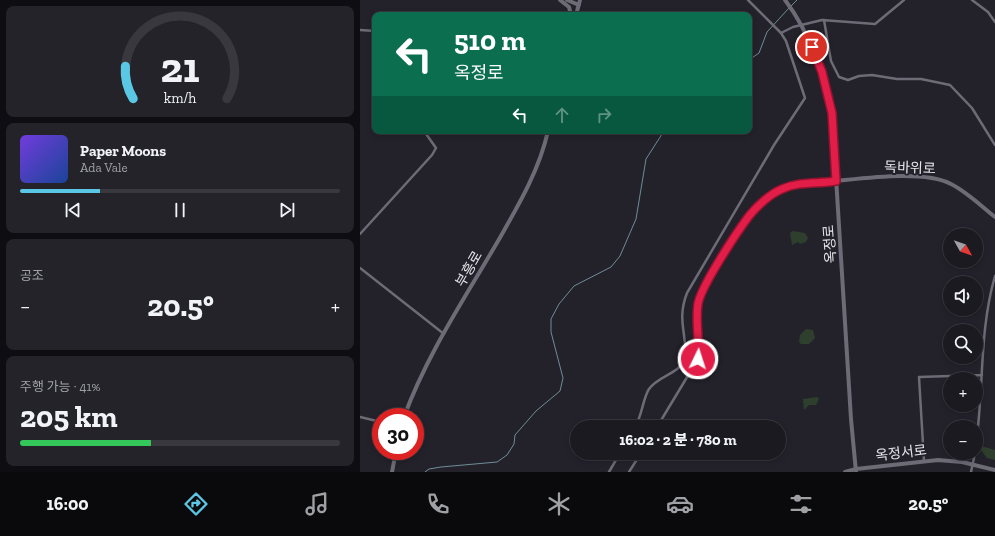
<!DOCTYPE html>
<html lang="ko">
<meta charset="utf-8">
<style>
:root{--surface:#1a1a20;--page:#232329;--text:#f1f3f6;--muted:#9fa1a5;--line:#38383e;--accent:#5ac8e5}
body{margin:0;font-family:"Zilla Slab","Noto Sans KR",serif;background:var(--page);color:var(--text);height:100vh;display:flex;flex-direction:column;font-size:15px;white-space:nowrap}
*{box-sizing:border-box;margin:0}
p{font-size:13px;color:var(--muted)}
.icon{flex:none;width:22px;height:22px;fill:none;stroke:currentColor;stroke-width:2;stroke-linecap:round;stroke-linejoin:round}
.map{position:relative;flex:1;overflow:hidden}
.side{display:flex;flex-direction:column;gap:6px;padding:6px;background:#0e0e12;width:360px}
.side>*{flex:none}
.banner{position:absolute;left:12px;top:12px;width:380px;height:122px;border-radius:8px;box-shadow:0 2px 6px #0003,0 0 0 1px var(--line);background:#0b6e4f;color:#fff;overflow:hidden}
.needle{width:26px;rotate:130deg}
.tools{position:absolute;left:583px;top:228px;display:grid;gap:8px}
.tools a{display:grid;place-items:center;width:40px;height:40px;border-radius:50%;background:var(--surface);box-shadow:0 2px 6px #0003,0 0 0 1px var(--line);font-size:20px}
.speed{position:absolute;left:12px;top:408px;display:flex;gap:8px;font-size:20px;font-weight:700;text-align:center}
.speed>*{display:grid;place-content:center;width:52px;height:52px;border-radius:50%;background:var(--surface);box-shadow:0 2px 6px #0003,0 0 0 1px var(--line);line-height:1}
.speed .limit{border:6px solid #d22;background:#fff;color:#111}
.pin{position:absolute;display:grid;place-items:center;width:34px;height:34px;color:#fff;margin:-17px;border:2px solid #fff;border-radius:50%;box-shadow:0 1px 4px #0007}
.me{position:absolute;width:44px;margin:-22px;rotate:4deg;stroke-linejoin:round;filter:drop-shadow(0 0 3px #0008)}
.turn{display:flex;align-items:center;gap:14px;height:84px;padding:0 16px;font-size:18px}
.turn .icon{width:52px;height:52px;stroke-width:2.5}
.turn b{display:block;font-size:28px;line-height:34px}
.lanes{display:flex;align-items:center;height:38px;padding:0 16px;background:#0003;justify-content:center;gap:20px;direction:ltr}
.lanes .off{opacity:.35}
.big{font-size:30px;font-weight:800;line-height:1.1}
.side .card{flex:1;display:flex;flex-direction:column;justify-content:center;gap:6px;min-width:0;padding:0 14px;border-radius:8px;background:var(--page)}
.side .dial{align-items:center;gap:0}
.dial svg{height:104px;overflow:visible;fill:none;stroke:var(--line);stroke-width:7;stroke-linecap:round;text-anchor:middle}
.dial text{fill:var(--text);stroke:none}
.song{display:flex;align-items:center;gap:12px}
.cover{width:48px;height:48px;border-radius:6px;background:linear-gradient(135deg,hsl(260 70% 55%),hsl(220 70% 35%))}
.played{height:4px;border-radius:2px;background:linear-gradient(90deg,var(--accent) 25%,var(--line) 25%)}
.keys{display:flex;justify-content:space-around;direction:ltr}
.heat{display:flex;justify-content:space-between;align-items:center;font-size:22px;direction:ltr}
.charge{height:6px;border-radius:3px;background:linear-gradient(90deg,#34c759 41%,var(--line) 0)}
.trip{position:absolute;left:210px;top:420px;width:216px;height:40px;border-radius:20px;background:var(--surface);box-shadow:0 2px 6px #0003,0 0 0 1px var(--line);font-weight:800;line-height:40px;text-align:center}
.tab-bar{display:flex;height:64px;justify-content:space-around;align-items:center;background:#0a0a0d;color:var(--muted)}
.tab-bar .icon{width:28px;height:28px}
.tab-bar .on{color:var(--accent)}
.tab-bar b{font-size:18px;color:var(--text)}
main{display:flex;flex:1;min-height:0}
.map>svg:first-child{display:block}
.green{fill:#2f3f2e}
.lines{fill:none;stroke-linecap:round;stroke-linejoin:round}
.stream{stroke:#6e8d97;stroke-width:1}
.street{stroke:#6c6b76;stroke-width:2.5}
.secondary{stroke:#6c6b76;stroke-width:4}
.route-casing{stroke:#92132f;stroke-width:10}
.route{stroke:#e11d48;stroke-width:7}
.labels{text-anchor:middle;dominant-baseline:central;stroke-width:4;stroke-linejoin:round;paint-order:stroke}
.street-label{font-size:14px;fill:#e6e5eb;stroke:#23222b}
</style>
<main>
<section class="side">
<div class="card dial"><svg viewBox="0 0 100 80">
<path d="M14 69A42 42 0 1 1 86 69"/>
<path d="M14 69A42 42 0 0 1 8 44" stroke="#5ac8e5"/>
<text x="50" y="56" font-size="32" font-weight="700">21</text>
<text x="50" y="72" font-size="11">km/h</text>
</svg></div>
<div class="card">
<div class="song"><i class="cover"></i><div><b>Paper Moons</b><p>Ada Vale</p></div></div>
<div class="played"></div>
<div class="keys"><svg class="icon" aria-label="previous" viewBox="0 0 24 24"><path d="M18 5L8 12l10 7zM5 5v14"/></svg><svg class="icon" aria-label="pause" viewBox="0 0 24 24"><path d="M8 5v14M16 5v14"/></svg><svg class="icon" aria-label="next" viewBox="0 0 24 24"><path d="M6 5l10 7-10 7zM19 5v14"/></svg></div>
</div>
<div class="card"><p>공조</p>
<div class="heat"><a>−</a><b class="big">20.5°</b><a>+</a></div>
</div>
<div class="card"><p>주행 가능 · 41%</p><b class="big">205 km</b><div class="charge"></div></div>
</section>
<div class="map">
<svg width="635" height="472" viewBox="0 0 635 472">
<rect width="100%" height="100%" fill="#23222b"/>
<!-- green -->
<path class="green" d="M433,231L445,233L448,238L446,242L440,244L438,242L432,245L430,233Z
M446,329L453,330L455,338L449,344H441L439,342L440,335Z
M457,397L459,399L456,405H449L444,410L443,399Z
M621,446L635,450V460L627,458L620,449Z"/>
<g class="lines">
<!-- stream -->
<path class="stream" d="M431,6L437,0
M389,60L399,53L407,32L429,8
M65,472L69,469L81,467L137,462L147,455L154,444L155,435L176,411L200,391L203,378L191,332V319L199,304L214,286L251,267L260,256L276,219L286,159L304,131"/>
<!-- street -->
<path class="street" d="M612,0L628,12L635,22
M464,20L471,61L479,77L488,80L499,76L512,75L537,79H561L590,85L612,108L635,145
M0,30L15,31
M421,33L433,27L462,20L515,24L544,0
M0,234L72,155L76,148L64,131
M0,268L84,334
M0,417L21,422
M275,427C282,416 283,398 289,389C298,376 318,374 325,360C328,335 316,321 327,293L414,145L445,98L426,41L421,33L388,0
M297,427L338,359C340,340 335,322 338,304C342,286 377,233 389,217C397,206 410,195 421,189C438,181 458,184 476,181
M616,444C624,388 619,331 635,276
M564,461L559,377L622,375
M249,472L260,453
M269,472L281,453
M611,472L615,453"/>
<!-- secondary -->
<path class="secondary" d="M200,0L209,7L211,15
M207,0L219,5
M425,0C451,34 462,73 472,113L491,419L496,472
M216,15L220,0
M476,181C506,178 565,170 591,184C607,192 621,206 635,217
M44,417C67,354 105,298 138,241C158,206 179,171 188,131
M32,472L36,451
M485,472L496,469L578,460L602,462L635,470"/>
</g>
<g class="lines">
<!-- route casing -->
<g class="route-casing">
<path id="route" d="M338,359C340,340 335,322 338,304C341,286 377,232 389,216C397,206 410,194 422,189C439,181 458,184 476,181L472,113L462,72L452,47"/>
</g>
<!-- route -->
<use href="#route" class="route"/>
</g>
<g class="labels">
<!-- street labels -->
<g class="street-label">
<text transform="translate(550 168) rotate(2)">독바위로</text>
<text transform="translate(470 244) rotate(-94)">옥정로</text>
<text transform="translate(109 269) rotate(-60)">부흥로</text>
<text transform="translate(541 453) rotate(-7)">옥정서로</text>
</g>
</g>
</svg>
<div class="tools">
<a><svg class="needle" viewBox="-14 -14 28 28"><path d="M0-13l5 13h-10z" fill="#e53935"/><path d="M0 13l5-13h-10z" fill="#9fa1a5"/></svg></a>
<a><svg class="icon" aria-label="sound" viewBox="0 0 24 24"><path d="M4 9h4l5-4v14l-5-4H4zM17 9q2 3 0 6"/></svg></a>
<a><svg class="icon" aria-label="search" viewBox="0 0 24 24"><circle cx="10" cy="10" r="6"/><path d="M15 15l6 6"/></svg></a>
<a>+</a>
<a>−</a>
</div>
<div class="speed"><div class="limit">30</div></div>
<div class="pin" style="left:452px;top:47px;background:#d93025"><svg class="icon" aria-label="arrive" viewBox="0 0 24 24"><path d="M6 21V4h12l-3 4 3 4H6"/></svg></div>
<svg class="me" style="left:338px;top:359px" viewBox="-20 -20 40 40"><circle r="17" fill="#e11d48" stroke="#fff" stroke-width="3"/><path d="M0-11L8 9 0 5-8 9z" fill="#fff"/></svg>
<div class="trip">16:02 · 2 분 · 780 m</div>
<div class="banner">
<div class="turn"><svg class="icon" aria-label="left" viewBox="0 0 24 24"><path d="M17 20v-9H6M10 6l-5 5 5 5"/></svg><div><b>510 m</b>옥정로</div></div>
<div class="lanes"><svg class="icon" aria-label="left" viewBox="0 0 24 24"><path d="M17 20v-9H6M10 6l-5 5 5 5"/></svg><svg class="icon off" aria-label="ahead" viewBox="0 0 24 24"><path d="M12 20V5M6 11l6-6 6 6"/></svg><svg class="icon off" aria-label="right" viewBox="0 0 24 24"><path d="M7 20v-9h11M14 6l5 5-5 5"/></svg></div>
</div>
</div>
</main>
<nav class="tab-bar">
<b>16:00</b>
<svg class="icon on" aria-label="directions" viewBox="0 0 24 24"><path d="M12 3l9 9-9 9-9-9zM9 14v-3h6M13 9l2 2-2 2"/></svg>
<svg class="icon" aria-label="music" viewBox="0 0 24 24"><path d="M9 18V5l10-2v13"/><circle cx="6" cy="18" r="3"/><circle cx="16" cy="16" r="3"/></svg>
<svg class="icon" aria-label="phone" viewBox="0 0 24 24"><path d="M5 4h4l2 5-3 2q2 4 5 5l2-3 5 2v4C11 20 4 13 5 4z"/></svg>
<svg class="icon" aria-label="climate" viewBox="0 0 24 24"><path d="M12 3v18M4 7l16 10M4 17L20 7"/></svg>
<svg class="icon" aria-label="car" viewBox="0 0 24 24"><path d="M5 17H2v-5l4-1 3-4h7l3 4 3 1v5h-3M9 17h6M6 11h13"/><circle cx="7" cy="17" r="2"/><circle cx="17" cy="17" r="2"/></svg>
<svg class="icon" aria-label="filters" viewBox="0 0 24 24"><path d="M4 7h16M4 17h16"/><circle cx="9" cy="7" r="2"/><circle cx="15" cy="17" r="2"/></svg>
<b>20.5°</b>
</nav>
